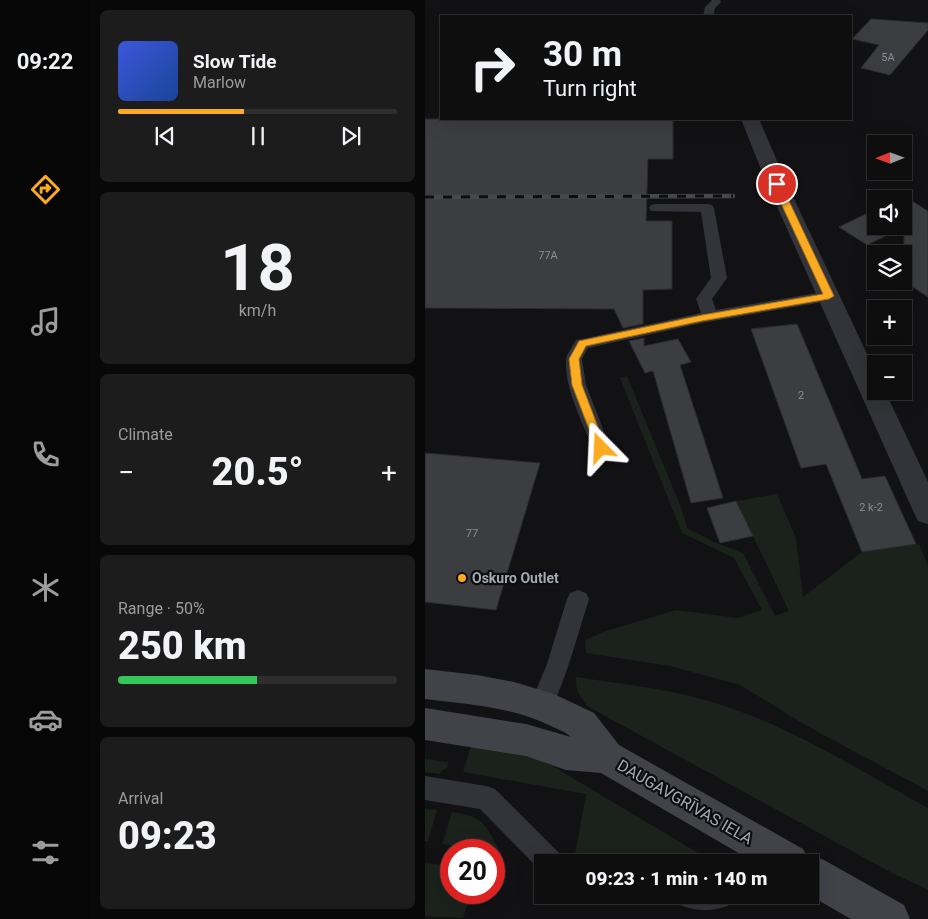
<!DOCTYPE html>
<meta charset="utf-8">
<style>
:root{--surface:#0e0e0f;--page:#1c1c1d;--text:#f1f3f6;--muted:#9b9c9e;--line:#2e2e2f;--accent:#fbab22}
body{margin:0;font-family:Roboto,sans-serif;background:var(--page);color:var(--text);height:100vh;display:flex;flex-direction:column;font-size:19px;white-space:nowrap}
*{box-sizing:border-box;margin:0}
p{font-size:16px;color:var(--muted)}
.icon{flex:none;width:28px;height:28px;fill:none;stroke:currentColor;stroke-width:2;stroke-linecap:round;stroke-linejoin:round}
.map{position:relative;flex:1;overflow:hidden}
.drawer{display:flex;flex-direction:column;gap:10px;padding:10px;background:#080808;width:335px}
.drawer>*{flex:none}
.hud{position:absolute;left:15px;top:15px;width:412px;height:105px;border-radius:0px;box-shadow:0 5px 20px #0002,0 0 0 1px var(--line);background:#0e0e0f;color:var(--text);overflow:hidden}
.needle{width:32px;rotate:269deg}
.controls{position:absolute;left:442px;top:135px;display:grid;gap:10px}
.controls a{display:grid;place-items:center;width:45px;height:45px;border-radius:0px;background:var(--surface);box-shadow:0 5px 20px #0002,0 0 0 1px var(--line);font-size:25px}
.speed{position:absolute;left:15px;top:839px;display:flex;gap:10px;font-size:25px;font-weight:700;text-align:center}
.speed>*{display:grid;place-content:center;width:65px;height:65px;border-radius:50%;background:var(--surface);box-shadow:0 5px 20px #0002,0 0 0 1px var(--line);line-height:1}
.speed .limit{border:8px solid #d22;background:#fff;color:#111}
.pin{position:absolute;display:grid;place-items:center;width:42px;height:42px;color:#fff;margin:-21px;border:2px solid #fff;border-radius:50%;box-shadow:0 1px 5px #0007}
.me{position:absolute;width:55px;margin:-28px;rotate:339deg;stroke-linejoin:round;filter:drop-shadow(0 0 4px #0008)}
.turn{display:flex;align-items:center;gap:18px;height:105px;padding:0 20px;font-size:22px}
.turn .icon{width:65px;height:65px;stroke-width:2.5}
.turn b{display:block;font-size:35px;line-height:42px}
.big{font-size:38px;font-weight:800;line-height:1.1}
.drawer .widget{flex:1;display:flex;flex-direction:column;justify-content:center;gap:8px;min-width:0;padding:0 18px;border-radius:8px;background:var(--page)}
.drawer .dial{align-items:center;gap:0}
.dial b{font-size:65px;line-height:1}
.song{display:flex;align-items:center;gap:15px}
.cover{width:60px;height:60px;border-radius:8px;background:linear-gradient(135deg,hsl(230 70% 55%),hsl(220 70% 35%))}
.played{height:5px;border-radius:2px;background:linear-gradient(90deg,var(--accent) 45%,var(--line) 45%)}
.keys{display:flex;justify-content:space-around;direction:ltr}
.heat{display:flex;justify-content:space-between;align-items:center;font-size:28px;direction:ltr}
.charge{height:8px;border-radius:4px;background:linear-gradient(90deg,#34c759 50%,var(--line) 0)}
.trip{position:absolute;left:109px;top:854px;width:285px;height:50px;border-radius:0px;background:var(--surface);box-shadow:0 5px 20px #0002,0 0 0 1px var(--line);font-weight:800;line-height:50px;text-align:center}
main{display:flex;flex:1;min-height:0}
.tab-bar{display:flex;flex-direction:column;width:90px;justify-content:space-around;align-items:center;background:#060606;color:var(--muted)}
.tab-bar .icon{width:35px;height:35px}
.tab-bar .on{color:var(--accent)}
.tab-bar b{font-size:22px;color:var(--text)}
.map>svg:first-child{display:block}
.green{fill:#1a221b}
.building{fill:#3c3d41;stroke:#2c2c30}
.lines{fill:none;stroke-linecap:round;stroke-linejoin:round}
.service{fill:#333439;fill-rule:evenodd}
.minor{fill:#333439;fill-rule:evenodd}
.secondary{fill:#414349;fill-rule:evenodd}
.rail-casing{stroke:#46484e;stroke-width:4.5}
.rail{stroke:#0d0d0f;stroke-width:3;stroke-dasharray:9;stroke-linecap:butt}
.route{fill:#fbab22;stroke:#a36f16}
.poi-dot{fill:#fbab22;stroke:#0d0d0f;stroke-width:2}
.labels{text-anchor:middle;dominant-baseline:central;stroke-width:4.5;stroke-linejoin:round;paint-order:stroke}
.number-label{font-size:11px;fill:#898e98}
.poi-label{font-size:14px;font-weight:bold;fill:#a3a9b5;stroke:#0d0d0f;text-anchor:start}
.near-street-label{font-size:16px;fill:#a3a9b5;stroke:#0d0d0f}
</style>
<main>
<nav class="tab-bar">
<b>09:22</b>
<svg class="icon on" aria-label="directions" viewBox="0 0 24 24"><path d="M12 3l9 9-9 9-9-9zM9 14v-3h6M13 9l2 2-2 2"/></svg>
<svg class="icon" aria-label="music" viewBox="0 0 24 24"><path d="M9 18V5l10-2v13"/><circle cx="6" cy="18" r="3"/><circle cx="16" cy="16" r="3"/></svg>
<svg class="icon" aria-label="phone" viewBox="0 0 24 24"><path d="M5 4h4l2 5-3 2q2 4 5 5l2-3 5 2v4C11 20 4 13 5 4z"/></svg>
<svg class="icon" aria-label="climate" viewBox="0 0 24 24"><path d="M12 3v18M4 7l16 10M4 17L20 7"/></svg>
<svg class="icon" aria-label="car" viewBox="0 0 24 24"><path d="M5 17H2v-5l4-1 3-4h7l3 4 3 1v5h-3M9 17h6M6 11h13"/><circle cx="7" cy="17" r="2"/><circle cx="17" cy="17" r="2"/></svg>
<svg class="icon" aria-label="filters" viewBox="0 0 24 24"><path d="M4 7h16M4 17h16"/><circle cx="9" cy="7" r="2"/><circle cx="15" cy="17" r="2"/></svg>
</nav>
<section class="drawer">
<div class="widget">
<div class="song"><i class="cover"></i><div><b>Slow Tide</b><p>Marlow</p></div></div>
<div class="played"></div>
<div class="keys"><svg class="icon" aria-label="previous" viewBox="0 0 24 24"><path d="M18 5L8 12l10 7zM5 5v14"/></svg><svg class="icon" aria-label="pause" viewBox="0 0 24 24"><path d="M8 5v14M16 5v14"/></svg><svg class="icon" aria-label="next" viewBox="0 0 24 24"><path d="M6 5l10 7-10 7zM19 5v14"/></svg></div>
</div>
<div class="widget dial"><b>18</b><p>km/h</p></div>
<div class="widget"><p>Climate</p>
<div class="heat"><a>−</a><b class="big">20.5°</b><a>+</a></div>
</div>
<div class="widget"><p>Range · 50%</p><b class="big">250 km</b><div class="charge"></div></div>
<div class="widget"><p>Arrival</p><b class="big">09:23</b></div>
</section>
<div class="map">
<svg width="503" height="919" viewBox="0 0 503 919">
<rect width="100%" height="100%" fill="#121214"/>
<!-- green -->
<path class="green" d="M202,376L257,510L262,528L289,542L318,553L350,616L364,611L311,501L352,494L371,538L378,597L437,552L494,544L503,566V791L382,726L315,685L245,666L161,653L160,640L181,631L251,610L313,618L337,610L309,558L257,533L195,378Z
M151,677C205,685 262,691 314,711C380,735 441,774 503,808V890L467,873L162,706L152,691Z
M47,742L109,755L275,854V862H173L149,860L161,794L38,772Z
M0,759L23,762L22,768L16,771L15,774L0,772Z
M0,809L12,810L3,841H0Z
M27,812C61,817 60,825 76,853L69,852V850L17,844Z
M0,863L26,866V892L46,893L38,918L0,916Z"/>
<!-- building -->
<path class="building" d="M446,19L503,23V30L465,75L436,68L454,45L427,39Z
M0,119H248V159H223L221,221H247V289L218,290V324L198,328L189,309L0,308Z
M479,196L503,211V297L479,281V227L442,245L414,227L451,209V226H479V199H474Z
M372,324L437,479L460,476L491,544L437,552L401,464L376,468L326,329Z
M219,338V346L253,339L266,362L255,365L298,498L266,503L228,371L220,373L204,341Z
M0,453L115,463L71,610L0,602Z
M311,501L328,536L295,543L282,508Z"/>
<g class="lines">
<!-- service -->
<path class="service" d="M287,0H295L296,2L290,8L288,16H278L280,7Z
M231,204H282L287,205L289,208L302,278L287,299L291,310L404,291L410,293L412,296L410,299L404,301L277,323L163,348L157,359L161,385L185,447L183,452L176,454L169,452L167,447C157,420 140,390 141,361C141,354 148,346 151,340L157,339L276,313L271,299L286,278L276,212L226,211L224,208L226,205Z
M153,590L161,593L164,599C152,637 142,676 125,712L117,715L109,712L105,705L122,664L142,599L145,593Z
M0,776L61,786L70,789L134,853L138,862H118V872L116,871L55,809L0,800Z
M249,895H311L307,904C289,912 271,912 253,904Z"/>
<!-- minor -->
<path class="minor" d="M316,119H334L362,184L451,373V391H460L503,482V524L493,521L489,513L342,184Z"/>
<!-- secondary -->
<path class="secondary" d="M0,669L52,675L89,682L129,694L169,713L194,745L378,849L382,856L385,855L399,860L479,905L485,919H426L384,895L385,862H329L176,773L141,770L101,756L0,740V708L101,724L146,737C141,732 132,729 126,726C87,707 43,704 0,699Z"/>
<!-- rail casing -->
<g class="rail-casing">
<path id="rail" d="M0,197L308,196"/>
</g>
<!-- rail -->
<use href="#rail" class="rail"/>
</g>
<!-- route -->
<path class="route" d="M352,181L356,184L409,296L404,299L277,321L161,346L154,359L157,385L181,448L176,452L172,450L147,385L144,359L154,341L277,315L398,294L347,184Z"/>
<!-- markers -->
<circle class="poi-dot" cx="37" cy="578" r="5"/>
<g class="labels">
<!-- number labels -->
<g class="number-label">
<text x="463" y="57">5A</text>
<text x="123" y="255">77A</text>
<text x="376" y="395">2</text>
<text x="446" y="507">2 k-2</text>
<text x="47" y="533">77</text>
</g>
<!-- poi labels -->
<g class="poi-label">
<text x="47" y="578">Oskuro Outlet</text>
</g>
<!-- near-street labels -->
<g class="near-street-label">
<text transform="translate(260 802) rotate(30)">DAUGAVGRĪVAS IELA</text>
</g>
</g>
</svg>
<div class="controls">
<a><svg class="needle" viewBox="-14 -14 28 28"><path d="M0-13l5 13h-10z" fill="#e53935"/><path d="M0 13l5-13h-10z" fill="#9b9c9e"/></svg></a>
<a><svg class="icon" aria-label="sound" viewBox="0 0 24 24"><path d="M4 9h4l5-4v14l-5-4H4zM17 9q2 3 0 6"/></svg></a>
<a><svg class="icon" aria-label="layers" viewBox="0 0 24 24"><path d="M12 4l9 5-9 5-9-5zM3 14l9 5 9-5"/></svg></a>
<a>+</a>
<a>−</a>
</div>
<div class="speed"><div class="limit">20</div></div>
<div class="pin" style="left:352px;top:184px;background:#d93025"><svg class="icon" aria-label="arrive" viewBox="0 0 24 24"><path d="M6 21V4h12l-3 4 3 4H6"/></svg></div>
<svg class="me" style="left:176px;top:448px" viewBox="-20 -20 40 40"><path d="M0-17L14 15 0 8-14 15z" fill="#fbab22" stroke="#fff" stroke-width="4"/></svg>
<div class="trip">09:23 · 1 min · 140 m</div>
<div class="hud">
<div class="turn"><svg class="icon" aria-label="right" viewBox="0 0 24 24"><path d="M7 20v-9h11M14 6l5 5-5 5"/></svg><div><b>30 m</b>Turn right</div></div>
</div>
</div>
</main>
